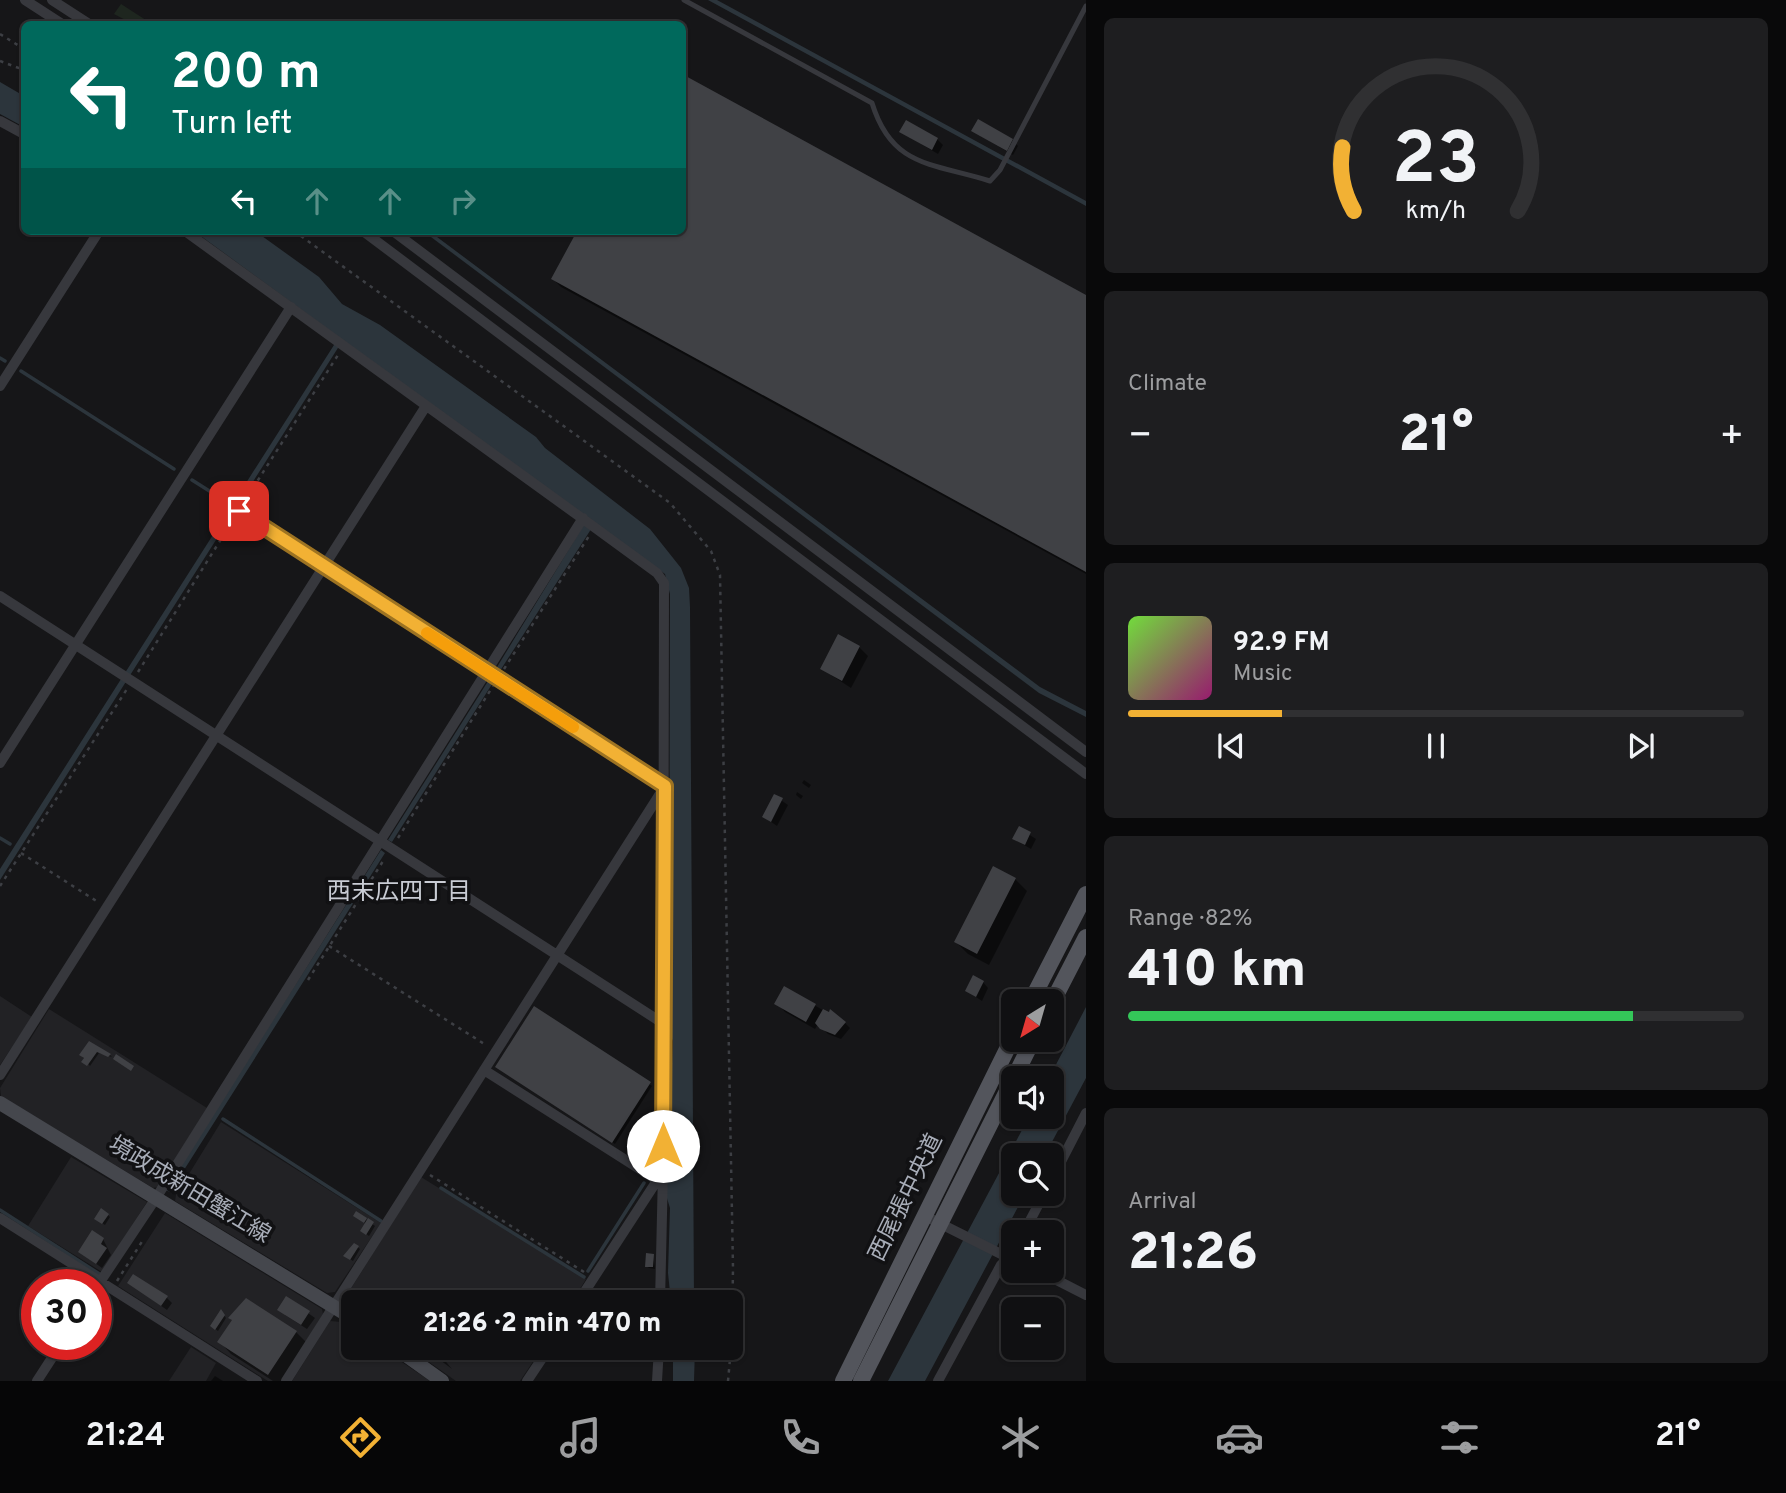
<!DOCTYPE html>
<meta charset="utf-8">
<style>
:root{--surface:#101012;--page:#1e1e20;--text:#f1f3f6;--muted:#9c9d9f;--line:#303032;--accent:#f2b134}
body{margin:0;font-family:Overpass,"Noto Sans JP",sans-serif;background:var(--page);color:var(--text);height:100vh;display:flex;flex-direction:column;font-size:26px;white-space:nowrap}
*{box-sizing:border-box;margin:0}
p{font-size:23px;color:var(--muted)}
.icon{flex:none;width:38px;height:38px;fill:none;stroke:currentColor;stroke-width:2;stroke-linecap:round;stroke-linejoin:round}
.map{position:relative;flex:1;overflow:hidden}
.panel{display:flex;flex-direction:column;gap:18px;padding:18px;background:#09090a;width:700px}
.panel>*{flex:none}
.guide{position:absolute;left:21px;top:21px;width:665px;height:214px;border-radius:10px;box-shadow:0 2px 5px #0004,0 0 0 2px var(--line);background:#00695c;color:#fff;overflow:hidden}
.needle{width:46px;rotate:217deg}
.buttons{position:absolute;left:1001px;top:989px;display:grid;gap:14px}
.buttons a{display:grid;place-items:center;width:63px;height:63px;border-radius:10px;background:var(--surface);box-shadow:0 2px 5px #0004,0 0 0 2px var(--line);font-size:35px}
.speed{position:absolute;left:21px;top:1269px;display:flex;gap:14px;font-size:35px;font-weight:700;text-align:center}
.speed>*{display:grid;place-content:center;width:91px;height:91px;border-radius:50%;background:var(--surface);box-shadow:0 2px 5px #0004,0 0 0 2px var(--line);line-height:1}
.speed .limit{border:10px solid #d22;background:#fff;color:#111}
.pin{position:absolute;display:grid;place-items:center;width:60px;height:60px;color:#fff;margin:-30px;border-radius:14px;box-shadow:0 4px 10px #0006}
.me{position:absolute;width:77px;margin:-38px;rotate:0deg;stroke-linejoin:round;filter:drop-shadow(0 0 5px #0008)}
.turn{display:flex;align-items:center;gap:24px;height:147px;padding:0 35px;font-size:32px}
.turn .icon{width:91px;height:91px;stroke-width:2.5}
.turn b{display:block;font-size:49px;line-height:60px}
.lanes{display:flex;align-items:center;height:66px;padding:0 35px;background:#0003;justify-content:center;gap:35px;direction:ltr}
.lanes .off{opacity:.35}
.big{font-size:52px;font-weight:800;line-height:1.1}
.panel .tile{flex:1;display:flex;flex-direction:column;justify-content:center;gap:10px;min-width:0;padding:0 24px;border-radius:10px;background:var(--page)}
.panel .dial{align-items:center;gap:0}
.dial svg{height:182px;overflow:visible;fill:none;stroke:var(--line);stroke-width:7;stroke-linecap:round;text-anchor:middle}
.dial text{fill:var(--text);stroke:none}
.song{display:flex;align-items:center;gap:21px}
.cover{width:84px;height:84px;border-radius:10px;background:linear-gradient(135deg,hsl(100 70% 55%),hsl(320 70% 35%))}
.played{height:7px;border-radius:4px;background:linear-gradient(90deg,var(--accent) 25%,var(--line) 25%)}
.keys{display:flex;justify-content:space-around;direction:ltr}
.heat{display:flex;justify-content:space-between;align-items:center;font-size:38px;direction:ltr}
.charge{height:10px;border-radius:5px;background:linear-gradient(90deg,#34c759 82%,var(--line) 0)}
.trip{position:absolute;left:341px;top:1290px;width:402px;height:70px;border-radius:10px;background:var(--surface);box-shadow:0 2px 5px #0004,0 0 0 2px var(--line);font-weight:800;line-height:70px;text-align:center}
.menu{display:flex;height:112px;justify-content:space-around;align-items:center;background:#060607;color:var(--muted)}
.menu .icon{width:49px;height:49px}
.menu .current{color:var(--accent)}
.menu b{font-size:32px;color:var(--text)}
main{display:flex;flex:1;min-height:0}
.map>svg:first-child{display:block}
.built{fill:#222225}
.green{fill:#1e261f}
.water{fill:#2c353c}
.shadow{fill:#0007}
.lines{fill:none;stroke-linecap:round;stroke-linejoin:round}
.stream{stroke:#2c353c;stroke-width:3.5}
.building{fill:#404145}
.path{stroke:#3d3f44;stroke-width:2.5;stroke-dasharray:3.5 5;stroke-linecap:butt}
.lane{stroke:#37383d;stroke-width:5}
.street{stroke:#37383d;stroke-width:10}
.secondary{stroke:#45474d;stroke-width:14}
.primary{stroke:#53555c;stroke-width:16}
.route-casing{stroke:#9d7322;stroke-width:18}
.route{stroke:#f2b134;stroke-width:12}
.slow{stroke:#f59e0b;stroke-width:12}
.labels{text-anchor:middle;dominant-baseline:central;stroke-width:7;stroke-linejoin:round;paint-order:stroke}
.street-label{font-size:23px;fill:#a8adb8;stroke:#111113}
.neighbourhood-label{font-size:24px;fill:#c9ccd4;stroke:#111113}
</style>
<main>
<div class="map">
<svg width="1086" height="1381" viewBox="0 0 1086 1381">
<rect width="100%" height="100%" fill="#161618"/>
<!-- built -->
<path class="built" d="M0,996L32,1017L0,1065Z
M49,1009L207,1108L158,1187L153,1188L1,1096L0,1088Z
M221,1122L381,1223L335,1292L327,1293L175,1201L176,1195Z
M71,1157L147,1202L102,1272L28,1226Z
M421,1177L586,1279L572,1302H354L353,1312L348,1308L345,1298Z
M165,1213L322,1309L323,1314L281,1381H268L118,1286Z
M330,1321L341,1322L353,1330L354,1348H381L430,1381H292Z
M191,1347L216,1363L206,1381H169Z
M409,1348H542L520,1381H456Z"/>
<!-- green -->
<path class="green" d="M121,4L152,24H133L114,14Z"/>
<!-- water -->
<path class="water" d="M708,0H717L1086,201V206Z
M0,82L24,96V127L0,114Z
M194,231H255L319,277L342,304L380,325L536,437L545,448L650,529L681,568L689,588L690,607L694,1302H671L668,1273L670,1208L666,1195L673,1041L669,1031L670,594L665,574L595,523L498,674L494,672L588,518L343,340L0,880V869L334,345L336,335Z
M423,231H429L1040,687L1086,711V717L1039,693Z
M490,678L494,681L392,842L388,840Z
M381,850L385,853L170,1192L165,1190Z
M1086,1007V1078L1045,1155H1013V1194H1025L925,1381H888L1029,1117L1052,1116L1049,1078Z
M673,1348H695L694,1381H673Z"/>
<!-- shadow -->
<path class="shadow" d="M973,131L1012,140L1018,146L1013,155Z
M901,132L937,139L943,145L938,154Z
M579,231L1086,297V574L561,287L553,279Z
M859,647L868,656L851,688L822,669Z
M804,780L811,785L809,788L802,783Z
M797,792L803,796L801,799L796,795Z
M775,796L788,805L777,826L764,817Z
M1019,828L1036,839L1031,849L1014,839Z
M1015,879L1027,891L989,965L968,954L956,942Z
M983,982L988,988L982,1001L967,991Z
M785,988L845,1023L850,1028L841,1039L828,1034L818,1024L815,1029L785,1012L777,1003Z
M535,1008L652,1086L615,1144L499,1069Z
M89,1043L110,1055L112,1057L99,1053L90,1066L81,1055Z
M357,1213L375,1226L369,1236L365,1233L366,1224L357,1218Z
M108,1215L110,1217L105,1225L99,1221Z
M1040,1223L1047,1227L1048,1231L1041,1228Z
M103,1239L111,1255L102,1268L80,1252Z
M355,1245L360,1249L353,1261L348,1258Z
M653,1255L655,1269L649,1268L646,1266Z
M129,1283L167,1298L172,1303L167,1310Z
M287,1298L315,1318L307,1329L285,1315Z
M221,1312L226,1318L218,1331L214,1328Z
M296,1332L308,1344L284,1381H273L231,1354L220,1342Z
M353,1350L359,1355L355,1361L349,1356Z
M435,1353L442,1357L452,1369L436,1357Z
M215,1376L223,1381H211Z"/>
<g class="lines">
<!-- stream -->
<path class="stream" d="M0,358L5,361
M21,371L174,469
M192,480L230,504
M0,838L10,844
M223,1119L381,1221
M441,1188L584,1277
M0,1210L101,1275
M588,1271L644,1183"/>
</g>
<!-- building -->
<path class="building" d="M682,74L1086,295V572L551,279L577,231H682Z
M978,119L1013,139L1007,151L971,131Z
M906,120L938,138L932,150L899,132Z
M838,634L860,646L842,681L820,669Z
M774,794L783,798L771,822L762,817Z
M1019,826L1031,832L1025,845L1012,839Z
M993,866L1016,878L977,954L954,942Z
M973,975L984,981L976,997L965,991Z
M784,986L816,1004L806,1022L774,1004Z
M534,1006L651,1082L612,1143L495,1067Z
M823,1009L829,1012L830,1009L846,1022L835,1035L820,1029L815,1023Z
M89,1041L111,1054L108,1057L97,1052L87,1066L81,1062L84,1058L79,1055Z
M116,1054L134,1066L131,1071L113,1059Z
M101,1208L109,1214L102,1224L94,1219Z
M356,1211L367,1218L364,1223L353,1216Z
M368,1218L374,1222L366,1235L360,1231Z
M92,1230L104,1238L101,1244L107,1248L96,1264L78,1252Z
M354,1243L359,1246L350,1260L343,1256Z
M646,1253L654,1254L653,1267H645Z
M133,1274L168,1296L161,1306L127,1283Z
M286,1296L310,1311L301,1325L277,1310Z
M246,1298L297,1331L268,1375L217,1342L232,1320L228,1318Z
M221,1309L225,1315L215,1330L210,1326Z"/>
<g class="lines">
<!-- path -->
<path class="path" d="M0,34L24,49
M0,61L24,70
M294,231L670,503L711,551L720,575L733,1268L732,1337
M244,502L338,355
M504,669L589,536
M138,672L233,520
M398,838L493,686
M21,853L98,902
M0,886L127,689
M329,946L486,1045
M308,980L385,858
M430,1175L584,1272
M117,1281L143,1240
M728,1381L731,1348"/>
<!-- lane -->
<path class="lane" d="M684,0L872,103C892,168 933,163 990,181L1000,170L1086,6"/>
<!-- street -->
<path class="street" d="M25,0L62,24
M52,0L89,24
M0,121L24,134
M185,231L594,527L657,573L664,583L663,1171L660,1302
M363,231L1086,774
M393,231L1086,752
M0,386L99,231
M238,511L665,786
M0,596L664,1024
M0,763L291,307
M484,1070L657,1180
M0,1075L426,406
M1052,1179L1086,1113
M923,1215L1013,1260
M0,1218L257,1381
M1024,1232L1044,1194
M1037,1270L1086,1295
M96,1288L156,1198L583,518
M578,1302L660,1176
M37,1381L61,1344
M286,1381L665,786
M527,1381L549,1348
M657,1381L659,1348
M938,1381L1001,1265L1013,1253"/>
<!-- secondary -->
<path class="secondary" d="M0,1103L354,1319
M396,1348L442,1381"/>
<!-- primary -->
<path class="primary" d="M1031,1001L1086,894
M1052,1003L1086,937
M1014,1078L1033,1040
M843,1381L1013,1037
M861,1381L1013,1079"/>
</g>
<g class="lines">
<!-- route casing -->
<g class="route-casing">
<path id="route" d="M239,511L665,786L663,1146"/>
</g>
<!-- route -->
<use href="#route" class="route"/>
<!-- slow -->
<path class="slow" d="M427,633L573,727"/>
</g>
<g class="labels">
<!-- street labels -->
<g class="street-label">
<text transform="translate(189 1191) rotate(31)">境政成新田蟹江線</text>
<text transform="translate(907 1198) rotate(-64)">西尾張中央道</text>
</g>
<!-- neighbourhood labels -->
<g class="neighbourhood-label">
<text x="399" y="893">西末広四丁目</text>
</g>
</g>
</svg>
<div class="buttons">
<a><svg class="needle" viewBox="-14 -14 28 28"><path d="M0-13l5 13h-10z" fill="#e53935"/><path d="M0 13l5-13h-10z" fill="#9c9d9f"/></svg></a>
<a><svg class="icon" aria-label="sound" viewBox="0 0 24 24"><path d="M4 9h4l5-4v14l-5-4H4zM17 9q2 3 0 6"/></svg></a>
<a><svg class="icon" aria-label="search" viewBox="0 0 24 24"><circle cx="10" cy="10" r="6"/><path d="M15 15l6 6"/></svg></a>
<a>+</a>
<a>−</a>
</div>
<div class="speed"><div class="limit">30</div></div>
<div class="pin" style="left:239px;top:511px;background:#d93025"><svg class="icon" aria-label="arrive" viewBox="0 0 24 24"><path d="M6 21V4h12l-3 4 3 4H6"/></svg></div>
<svg class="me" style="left:663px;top:1146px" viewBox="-20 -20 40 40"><circle r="19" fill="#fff"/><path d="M0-13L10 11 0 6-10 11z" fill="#f2b134"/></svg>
<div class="trip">21:26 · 2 min · 470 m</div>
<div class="guide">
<div class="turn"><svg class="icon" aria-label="left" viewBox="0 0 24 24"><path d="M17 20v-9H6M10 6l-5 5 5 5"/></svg><div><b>200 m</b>Turn left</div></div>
<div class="lanes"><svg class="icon" aria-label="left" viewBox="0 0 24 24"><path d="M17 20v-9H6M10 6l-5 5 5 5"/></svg><svg class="icon off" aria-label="ahead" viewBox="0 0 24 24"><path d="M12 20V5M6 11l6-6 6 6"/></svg><svg class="icon off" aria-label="ahead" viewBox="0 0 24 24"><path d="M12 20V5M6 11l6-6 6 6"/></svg><svg class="icon off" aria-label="right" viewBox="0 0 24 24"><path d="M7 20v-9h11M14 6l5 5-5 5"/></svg></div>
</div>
</div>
<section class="panel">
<div class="tile dial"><svg viewBox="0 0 100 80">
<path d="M14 69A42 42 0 1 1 86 69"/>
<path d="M14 69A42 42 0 0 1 9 41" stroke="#f2b134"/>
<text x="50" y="56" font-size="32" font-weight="700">23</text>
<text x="50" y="72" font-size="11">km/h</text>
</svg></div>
<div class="tile"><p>Climate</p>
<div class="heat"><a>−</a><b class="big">21°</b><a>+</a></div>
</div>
<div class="tile">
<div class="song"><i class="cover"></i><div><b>92.9 FM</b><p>Music</p></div></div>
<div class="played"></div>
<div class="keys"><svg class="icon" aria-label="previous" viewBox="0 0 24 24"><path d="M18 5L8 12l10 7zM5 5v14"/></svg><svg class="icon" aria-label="pause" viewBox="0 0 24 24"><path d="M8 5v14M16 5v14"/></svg><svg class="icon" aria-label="next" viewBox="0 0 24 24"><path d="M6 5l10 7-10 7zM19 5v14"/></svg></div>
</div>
<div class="tile"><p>Range · 82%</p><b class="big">410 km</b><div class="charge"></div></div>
<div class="tile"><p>Arrival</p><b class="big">21:26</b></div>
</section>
</main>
<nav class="menu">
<b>21:24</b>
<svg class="icon current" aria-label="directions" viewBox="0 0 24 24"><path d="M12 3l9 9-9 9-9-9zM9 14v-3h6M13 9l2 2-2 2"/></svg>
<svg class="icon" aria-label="music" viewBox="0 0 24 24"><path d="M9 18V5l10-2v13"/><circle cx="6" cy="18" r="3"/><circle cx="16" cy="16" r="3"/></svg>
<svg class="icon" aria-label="phone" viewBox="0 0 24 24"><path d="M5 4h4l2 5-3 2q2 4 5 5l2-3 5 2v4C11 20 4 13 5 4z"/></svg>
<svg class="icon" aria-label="climate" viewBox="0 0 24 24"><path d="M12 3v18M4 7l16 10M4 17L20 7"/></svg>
<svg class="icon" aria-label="car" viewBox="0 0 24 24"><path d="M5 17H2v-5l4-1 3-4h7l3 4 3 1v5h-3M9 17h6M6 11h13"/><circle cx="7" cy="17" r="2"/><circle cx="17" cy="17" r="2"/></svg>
<svg class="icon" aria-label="filters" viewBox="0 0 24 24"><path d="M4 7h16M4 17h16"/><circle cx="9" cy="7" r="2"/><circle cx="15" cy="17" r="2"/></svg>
<b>21°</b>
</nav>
